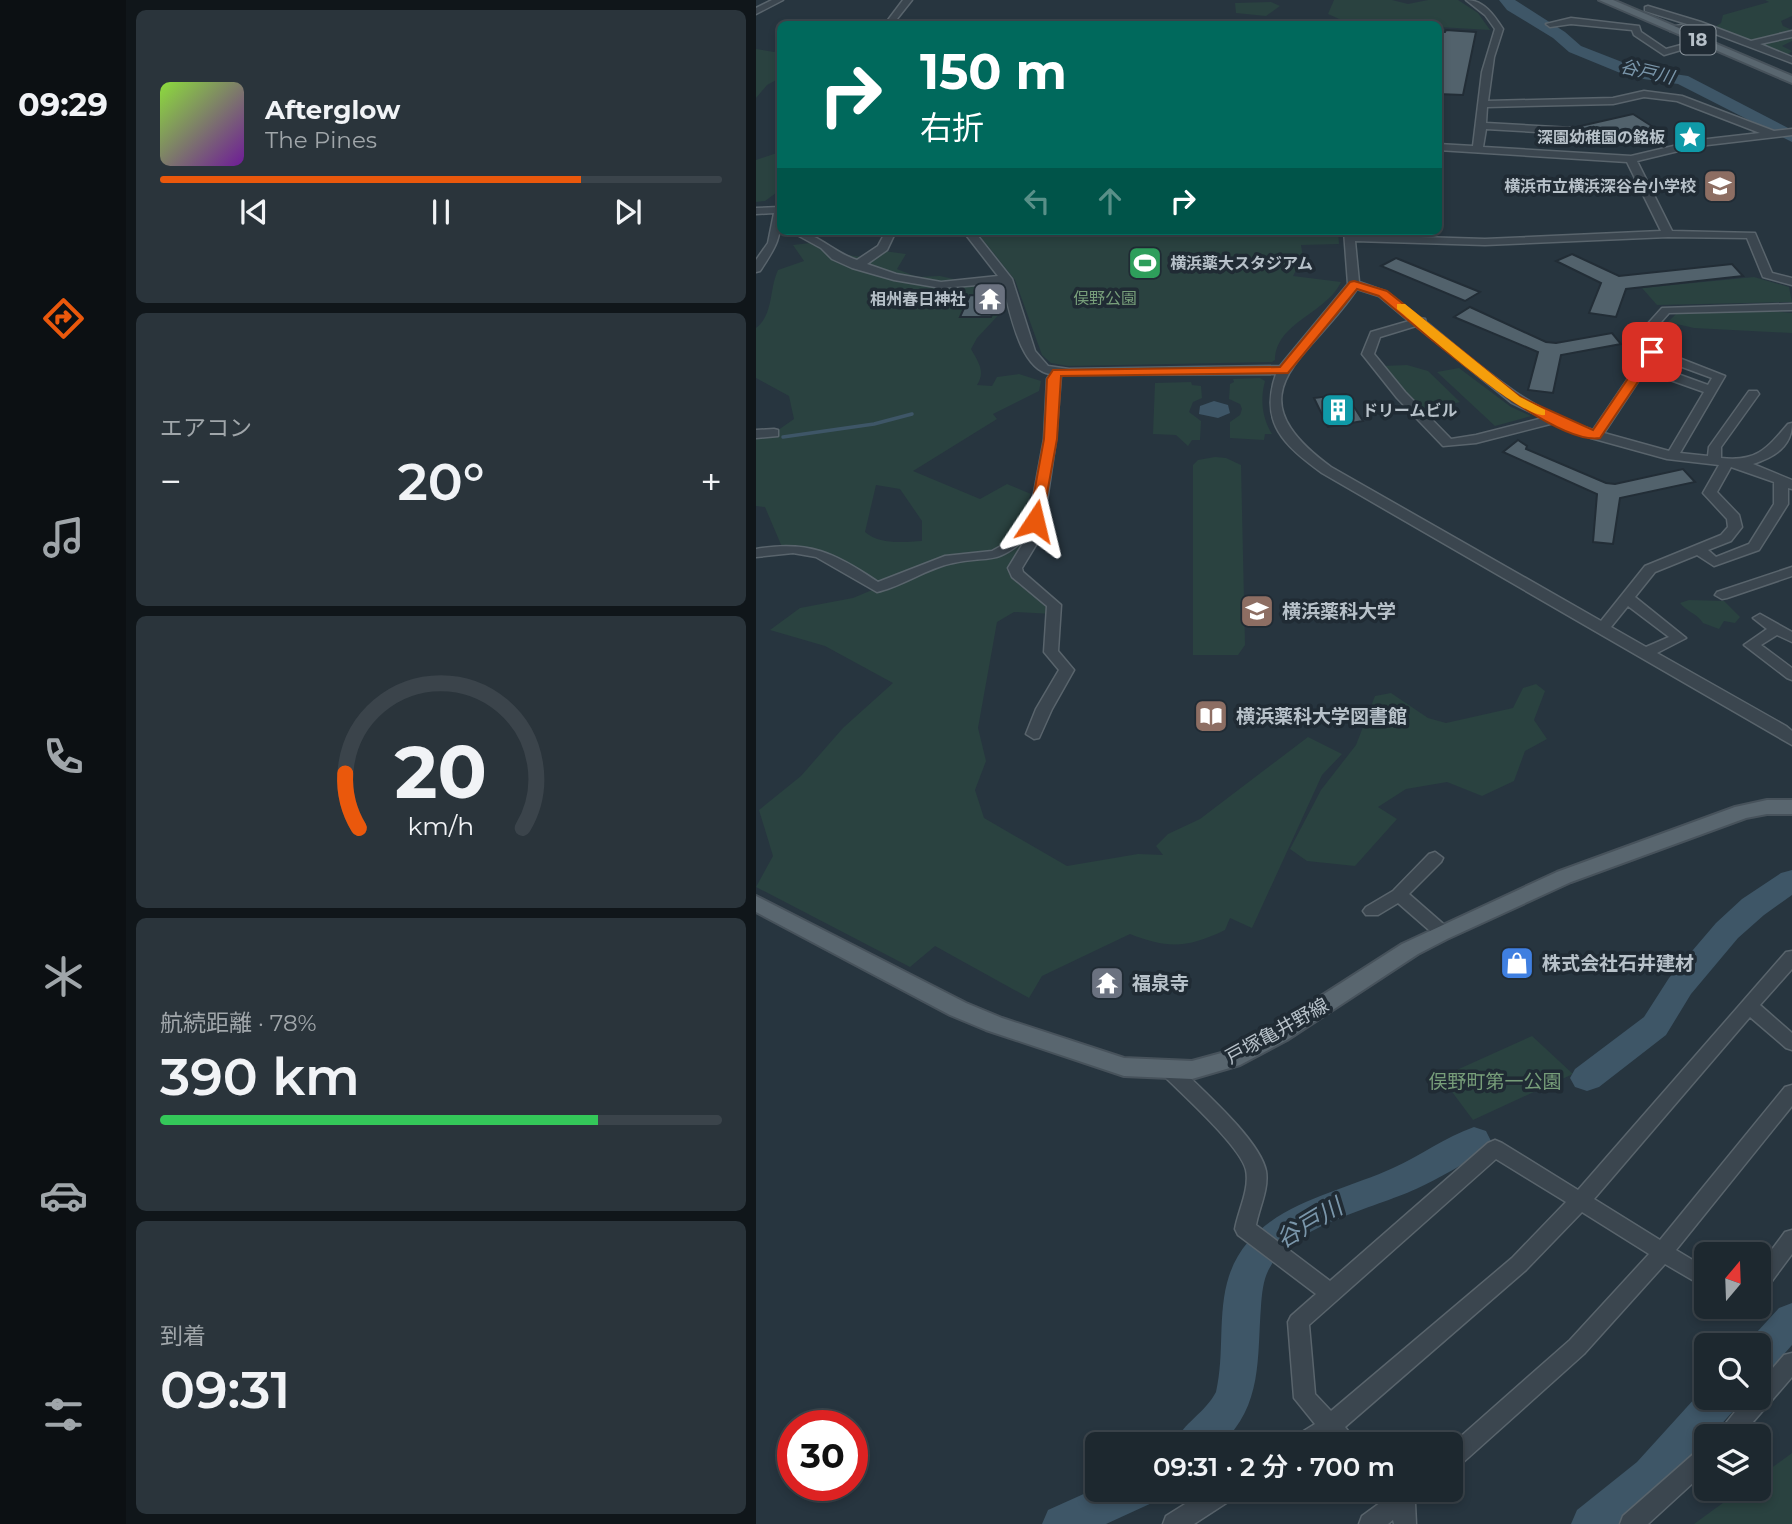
<!DOCTYPE html>
<html lang="ja">
<meta charset="utf-8">
<style>
:root{--surface:#1d282f;--page:#2a343b;--text:#f1f3f6;--muted:#a0a6aa;--line:#3b444b;--accent:#ea580c}
body{margin:0;font-family:Montserrat,"Noto Sans JP",sans-serif;background:var(--page);color:var(--text);height:100vh;display:flex;flex-direction:column;font-size:26px;white-space:nowrap}
*{box-sizing:border-box;margin:0}
p{font-size:23px;color:var(--muted)}
.icon{flex:none;width:38px;height:38px;fill:none;stroke:currentColor;stroke-width:2;stroke-linecap:round;stroke-linejoin:round}
.map{position:relative;flex:1;overflow:hidden}
.panel{display:flex;flex-direction:column;gap:10px;padding:10px;background:#10161a;width:630px}
.panel>*{flex:none}
.top-card{position:absolute;left:21px;top:21px;width:665px;height:214px;border-radius:10px;box-shadow:0 4px 10px #0003,0 0 0 2px var(--line);background:#00695c;color:#fff;overflow:hidden}
.needle{width:46px;rotate:19deg}
.tools{position:absolute;left:938px;top:1242px;display:grid;gap:14px}
.tools a{display:grid;place-items:center;width:77px;height:77px;border-radius:10px;background:var(--surface);box-shadow:0 4px 10px #0003,0 0 0 2px var(--line);font-size:35px}
.speed{position:absolute;left:21px;top:1410px;display:flex;gap:14px;font-size:35px;font-weight:700;text-align:center}
.speed>*{display:grid;place-content:center;width:91px;height:91px;border-radius:50%;background:var(--surface);box-shadow:0 4px 10px #0003,0 0 0 2px var(--line);line-height:1}
.speed .limit{border:10px solid #d22;background:#fff;color:#111}
.pin{position:absolute;display:grid;place-items:center;width:60px;height:60px;color:#fff;margin:-30px;border-radius:14px;box-shadow:0 4px 10px #0006}
.me{position:absolute;width:77px;margin:-38px;rotate:10deg;stroke-linejoin:round;filter:drop-shadow(0 0 5px #0008)}
.turn{display:flex;align-items:center;gap:24px;height:147px;padding:0 28px;font-size:32px}
.turn .icon{width:91px;height:91px;stroke-width:2.5}
.turn b{display:block;font-size:49px;line-height:60px}
.lanes{display:flex;align-items:center;height:66px;padding:0 28px;background:#0003;justify-content:center;gap:35px;direction:ltr}
.lanes .off{opacity:.35}
.big{font-size:52px;font-weight:600;line-height:1.1}
.panel .tile{flex:1;display:flex;flex-direction:column;justify-content:center;gap:10px;min-width:0;padding:0 24px;border-radius:10px;background:var(--page)}
.panel .dial{align-items:center;gap:0}
.dial svg{height:182px;overflow:visible;fill:none;stroke:var(--line);stroke-width:7;stroke-linecap:round;text-anchor:middle}
.dial text{fill:var(--text);stroke:none}
.song{display:flex;align-items:center;gap:21px}
.cover{width:84px;height:84px;border-radius:10px;background:linear-gradient(135deg,hsl(90 70% 55%),hsl(280 70% 35%))}
.played{height:7px;border-radius:4px;background:linear-gradient(90deg,var(--accent) 75%,var(--line) 75%)}
.keys{display:flex;justify-content:space-around;direction:ltr}
.heat{display:flex;justify-content:space-between;align-items:center;font-size:38px;direction:ltr}
.charge{height:10px;border-radius:5px;background:linear-gradient(90deg,#34c759 78%,var(--line) 0)}
.trip{position:absolute;left:329px;top:1432px;width:378px;height:70px;border-radius:10px;background:var(--surface);box-shadow:0 4px 10px #0003,0 0 0 2px var(--line);font-weight:600;line-height:70px;text-align:center}
main{display:flex;flex:1;min-height:0}
.menu{display:flex;flex-direction:column;width:126px;justify-content:space-around;align-items:center;background:#0c1013;color:var(--muted)}
.menu .icon{width:49px;height:49px}
.menu .on{color:var(--accent)}
.menu b{font-size:32px;color:var(--text)}
.map>svg:first-child{display:block}
.green{fill:#2a4240;fill-rule:evenodd}
.water{fill:#3e5667}
.lines{fill:none;stroke-linecap:round;stroke-linejoin:round}
.stream{stroke:#3e5667;stroke-width:3.5}
.river{fill:#3e5667;fill-rule:evenodd}
.building{fill:#52626c;stroke:#222d36;stroke-width:2}
.minor-casing{stroke:#59646c;stroke-width:3}
.major-casing{stroke:#47525b;stroke-width:4}
.minor{fill:#3b464f;fill-rule:evenodd}
.major{fill:#59666f;fill-rule:evenodd}
.route{fill:#ea580c;stroke:#983908;stroke-width:2}
.slow{fill:#f59e0b}
.labels{text-anchor:middle;dominant-baseline:central;stroke-width:7;stroke-linejoin:round;paint-order:stroke}
.far-poi-label{font-size:16px;font-weight:bold;fill:#b7c1c9;stroke:#202b34;text-anchor:end}
.far-park-label{font-size:16px;fill:#779e7a;stroke:#202b34}
.shield{fill:#202b34;stroke:#8a949c;stroke-width:2}
.shield-label{font-size:18px;font-weight:bold;fill:#b7c1c9}
.far-water-label{font-size:18px;font-style:italic;fill:#7a96aa;stroke:#202b34}
.poi-label{font-size:19px;font-weight:bold;fill:#b7c1c9;stroke:#202b34;text-anchor:start}
.street-label{font-size:19px;fill:#b7c1c9;stroke:#202b34}
.park-label{font-size:19px;fill:#779e7a;stroke:#202b34}
.near-water-label{font-size:24px;font-style:italic;fill:#7a96aa;stroke:#202b34}
</style>
<main>
<nav class="menu">
<b>09:29</b>
<svg class="icon on" aria-label="directions" viewBox="0 0 24 24"><path d="M12 3l9 9-9 9-9-9zM9 14v-3h6M13 9l2 2-2 2"/></svg>
<svg class="icon" aria-label="music" viewBox="0 0 24 24"><path d="M9 18V5l10-2v13"/><circle cx="6" cy="18" r="3"/><circle cx="16" cy="16" r="3"/></svg>
<svg class="icon" aria-label="phone" viewBox="0 0 24 24"><path d="M5 4h4l2 5-3 2q2 4 5 5l2-3 5 2v4C11 20 4 13 5 4z"/></svg>
<svg class="icon" aria-label="climate" viewBox="0 0 24 24"><path d="M12 3v18M4 7l16 10M4 17L20 7"/></svg>
<svg class="icon" aria-label="car" viewBox="0 0 24 24"><path d="M5 17H2v-5l4-1 3-4h7l3 4 3 1v5h-3M9 17h6M6 11h13"/><circle cx="7" cy="17" r="2"/><circle cx="17" cy="17" r="2"/></svg>
<svg class="icon" aria-label="filters" viewBox="0 0 24 24"><path d="M4 7h16M4 17h16"/><circle cx="9" cy="7" r="2"/><circle cx="15" cy="17" r="2"/></svg>
</nav>
<section class="panel">
<div class="tile">
<div class="song"><i class="cover"></i><div><b>Afterglow</b><p>The Pines</p></div></div>
<div class="played"></div>
<div class="keys"><svg class="icon" aria-label="previous" viewBox="0 0 24 24"><path d="M18 5L8 12l10 7zM5 5v14"/></svg><svg class="icon" aria-label="pause" viewBox="0 0 24 24"><path d="M8 5v14M16 5v14"/></svg><svg class="icon" aria-label="next" viewBox="0 0 24 24"><path d="M6 5l10 7-10 7zM19 5v14"/></svg></div>
</div>
<div class="tile"><p>エアコン</p>
<div class="heat"><a>−</a><b class="big">20°</b><a>+</a></div>
</div>
<div class="tile dial"><svg viewBox="0 0 100 80">
<path d="M14 69A42 42 0 1 1 86 69"/>
<path d="M14 69A42 42 0 0 1 8 45" stroke="#ea580c"/>
<text x="50" y="56" font-size="32" font-weight="700">20</text>
<text x="50" y="72" font-size="11">km/h</text>
</svg></div>
<div class="tile"><p>航続距離 · 78%</p><b class="big">390 km</b><div class="charge"></div></div>
<div class="tile"><p>到着</p><b class="big">09:31</b></div>
</section>
<div class="map">
<svg width="1036" height="1524" viewBox="0 0 1036 1524">
<rect width="100%" height="100%" fill="#27353f"/>
<!-- green -->
<path class="green" d="M578,0H636L652,4L672,0H702L722,13L734,30L683,27L682,24L590,22L572,14Z
M1009,0H1036V16L1025,21L1027,26L1036,30V41L1026,46L1036,51L1030,56L956,29L965,23L967,15L1013,2Z
M515,2L524,6L510,16L480,13L479,3Z
M24,48V78L11,85L0,98V49L18,52Z
M24,152V190L9,201L0,202V160Z
M220,231H582L583,244L545,245L547,257L537,276L585,282C570,314 520,322 519,360L516,362L312,366L295,363L286,355L259,280Z
M54,243L91,255L114,258L128,251L150,254L141,269L161,277L184,276L202,280L232,276L245,279L239,296L249,308L221,338L215,349C222,362 230,371 221,385L236,386L241,377L263,374L285,381L283,391L237,414L241,419L157,471L224,499L251,484L275,494L264,520L279,535L259,568L284,591L297,614L258,612L241,622L222,728L230,761L219,790L228,818L311,866L382,854L407,855L400,846L412,834L444,819L552,737L586,754L566,775L496,928L474,918L469,930C432,948 412,949 374,934L286,976L273,998L179,946L154,967L0,887L17,856L3,810L45,776L87,728L137,683L69,646L14,630L44,608L97,598L121,588L69,555L26,547L9,507L0,506V434L18,433L38,419L33,396L0,378V328C18,314 13,289 22,270L48,261L37,245ZM120,485L144,489L166,521V541C146,542 124,545 109,532Z
M998,277L1033,287L1036,302L901,305L886,288Z
M1000,310L1036,313V333L938,328L912,322L921,313Z
M651,365L672,371L704,402L666,412L626,366Z
M703,368L755,407L775,416L739,426L681,372Z
M504,378L509,381C504,399 506,418 516,434H509L508,440L474,438V422L484,415L486,409L484,404L473,399L474,384L478,382L477,379Z
M435,382L436,385L445,386L446,398L437,402L433,412L445,421L444,440H436L432,446L420,435L397,434L399,383Z
M459,457L470,458L485,465L489,645L482,655H437V465L442,460Z
M933,600L968,601L984,617L979,623L968,621L963,629L947,623C941,613 931,612 924,603Z
M780,684L789,691L778,720L791,739L769,751L758,781L726,796L691,782L650,789L622,807L641,819L599,866L551,861L534,849L565,790L600,745L619,696L635,693L672,718L690,723L757,708L767,688Z
M776,1036L817,1074L717,1120L685,1077Z
M1036,1453V1524H938L986,1489H1003V1477Z"/>
<!-- water -->
<path class="water" d="M458,401L472,405L474,413L462,418L443,414L444,406Z"/>
<g class="lines">
<!-- stream -->
<path class="stream" d="M27,437L118,424L156,414"/>
<!-- river -->
<path class="river" d="M743,0H759L809,32L825,46L884,69L932,76L1036,130V142L922,84L874,77L813,52L797,38L751,10Z
M1036,870V895L1008,915L982,938L935,994L910,1035L843,1087L831,1091L819,1087L814,1078L819,1069L888,1017L913,978L960,923L986,899L1025,873Z
M718,1127L730,1131L735,1141L730,1151C707,1164 684,1178 660,1189C616,1209 538,1225 513,1269C507,1280 506,1294 505,1306C501,1357 507,1406 465,1444H418C427,1423 449,1413 460,1392C469,1354 461,1313 473,1276C496,1206 578,1195 637,1168C664,1156 689,1137 718,1127Z
M1036,1303V1345L1016,1368L1003,1373V1346L990,1344L1023,1308Z
M950,1386V1398H983L978,1410L954,1437H950V1441L909,1488L866,1524H815L821,1510L881,1462Z
M341,1488L404,1489L398,1502L350,1524H286L292,1510Z"/>
</g>
<!-- building -->
<path class="building" d="M690,30L720,32L707,95L682,94V32H689Z
M877,114L905,132L845,147L824,134L828,133L820,127Z
M816,254L863,276L976,264L987,276L870,289L860,317L833,313L845,283L800,261Z
M640,258L724,292L709,301L625,266Z
M214,295L244,296L235,317H204Z
M714,307L790,342L800,343L856,333L865,344L805,355L797,393L772,390L782,352L698,317Z
M590,394L607,421L572,427L558,398Z
M762,440L771,446L770,449L850,483L859,484L927,469L939,482L864,498L857,544L837,542L841,494L747,452Z"/>
<g class="lines">
<!-- minor casing -->
<g class="minor-casing">
<path id="minor" d="M16,0H27L0,14V8Z
M147,0H156L137,24H129Z
M710,0C728,0 738,15 747,29L738,57L732,101L857,98L888,91L926,96L1018,131L1036,129V135L943,146L881,161L916,231L999,233L1016,273L1036,278V285L1007,277L991,238L912,237L729,245L599,241L603,282L631,292L664,318L669,319L670,322C722,364 772,411 837,430L890,352L878,339L906,308L1036,304V310L913,313L890,339L900,349L969,376L924,453L952,456L953,447L993,391H1001L1003,394L965,447V458C1000,462 1010,450 1032,424L1036,423C1036,447 1018,457 997,464L1036,480V489L1032,488V504L1003,550L958,566L941,555L899,572L879,597L930,638L901,653L1030,726L1036,731V745L566,473C528,445 503,423 520,374L305,375L300,439L286,535L266,568L267,572L305,605L302,651L318,670L296,709L283,738L278,739L270,734L280,709L303,670L288,652L291,606L256,577L252,568L271,537C240,566 234,555 197,563C171,568 147,586 121,592L60,557L37,553L0,557V549C53,540 79,553 122,582L189,556L236,551L245,546L273,520L288,439L291,379L294,374C263,369 254,309 246,283L185,288L138,280L96,268L76,259L65,248L34,231C61,231 76,252 101,260L122,246L130,231H140L131,250L111,264L140,274L185,282L242,276L207,231H218L256,279L279,351L292,366L313,369L524,366L592,284L588,231H598L599,235L729,239L905,231L871,162L682,150V144L717,146L726,72L739,29L729,15ZM888,97L921,101L1004,133L943,140L875,156L727,147L730,129L815,134L820,131L815,128L730,123L731,107L857,104ZM601,289L623,296L653,321L615,332L606,354L641,398L687,446L720,443L798,423L835,438L911,459L963,465L947,493L971,519L972,527L965,535L889,566L845,621L575,467C471,391 555,359 601,289ZM660,326L756,403L787,418L720,435L695,439L649,392L618,354L624,337ZM899,357L956,378L952,385L894,364ZM889,371L948,392L913,451L848,433ZM975,467L1018,482V504L993,544L960,557L952,550L975,541L986,527L983,515L961,492ZM872,606L913,637L890,647L855,627Z
M892,6L945,22L995,41L1036,31V37L1004,44L1036,57V63L941,27L914,31V27L931,24L889,11V7Z
M815,18L883,26L885,32L910,49L947,39L952,42L908,55L878,35L876,30L815,24L794,27L790,24Z
M24,207C27,236 20,247 4,271L0,272V260L12,243L18,213L0,214V208Z
M18,429L22,430V436L0,438V430Z
M1036,567V576L971,598L966,599L959,595L961,592Z
M1004,614L1036,632V642L1021,635L1005,645L1036,668V680L1031,678L988,645L1011,629L997,618Z
M679,852L687,858L685,862L653,894L693,929L696,933L693,937H681L642,903L622,915H610L607,911L610,907L637,891L673,854Z
M1036,951V969L1004,1005L1036,1033V1050L1030,1048L994,1017L838,1199L904,1240L1029,1087L1036,1085V1106L920,1250L950,1268V1288L909,1264L828,1354L703,1466L695,1469V1445L814,1340L893,1254L826,1212L770,1270L589,1427L602,1444H577L572,1439L565,1444H535L538,1437L559,1424L538,1398L532,1322L535,1316L560,1294L482,1235L479,1229C482,1211 494,1189 490,1170C485,1147 427,1095 408,1076L406,1071L408,1066L415,1064L422,1066C445,1089 504,1140 510,1171C513,1189 503,1208 500,1225L574,1281L732,1143L739,1140L746,1143L822,1190L1030,952ZM740,1159L810,1202L756,1258L575,1411L559,1394L553,1325Z
M1036,1230V1254L1010,1289L1003,1292V1267L1029,1232Z
M1036,1353V1377L984,1437H959L990,1398H1003V1384L1028,1355Z
M950,1447V1471L892,1524H864L867,1516L942,1450Z
M453,1489H484L481,1496L438,1524H407L410,1516Z
M629,1489H671L668,1496L659,1503L660,1524H638L637,1520L632,1524H603L606,1516L632,1497Z"/>
</g>
<!-- major casing -->
<g class="major-casing">
<path id="major" d="M843,0H857L1036,76V83Z
M1011,800H1036V814H1011L990,818L815,882L691,939L662,954L531,1040L484,1065L436,1079L368,1076L230,1030L194,1015L0,912V896L210,1003L246,1018L368,1058L436,1061L469,1052L515,1028L646,944L801,872L979,807Z"/>
</g>
<!-- minor -->
<use href="#minor" class="minor"/>
<!-- major -->
<use href="#major" class="major"/>
</g>
<!-- route -->
<path class="route" d="M598,281L631,291L764,397L837,430L892,349L902,352L844,438C797,447 662,328 623,296L601,289L532,373L305,376L301,439L286,521L279,525L275,524L273,521L288,439L291,379L297,370L524,367L594,282Z"/>
<!-- slow -->
<path class="slow" d="M641,304H649L764,397L789,410V415C765,419 664,328 641,309Z"/>
<!-- icons -->
<defs>
<g id="sight-square" transform="scale(1.75)"><rect x="-9" y="-9" width="18" height="18" rx="4" fill="#0f9aa8" stroke="#202b34"/><path d="M0-6L1.8-2.2L6-1.7L2.9 1.2L3.7 5.4L0 3.3L-3.7 5.4L-2.9 1.2L-6-1.7L-1.8-2.2Z" fill="#fff"/></g>
<g id="school-square" transform="scale(1.75)"><rect x="-9" y="-9" width="18" height="18" rx="4" fill="#8d6e63" stroke="#202b34"/><path d="M0-5L7-2L0 1L-7-2ZM-4 1L0 2.5L4 1V4Q0 6-4 4Z" fill="#fff"/></g>
<g id="stadium-square" transform="scale(1.75)"><rect x="-9" y="-9" width="18" height="18" rx="4" fill="#2e9e5b" stroke="#202b34"/><path d="M0-5a6.5 5 0 1 0 0 10a6.5 5 0 1 0 0-10ZM-3.5-1.8h7v3.6h-7Z" fill="#fff"/></g>
<g id="temple-square" transform="scale(1.75)"><rect x="-9" y="-9" width="18" height="18" rx="4" fill="#6b7280" stroke="#202b34"/><path d="M0-6L5-2H3V0L6.5 2.5H4V6H1.5V3h-3V6H-4V2.5H-6.5L-3 0V-2H-5Z" fill="#fff"/></g>
<g id="building-square" transform="scale(1.75)"><rect x="-9" y="-9" width="18" height="18" rx="4" fill="#0f9aa8" stroke="#202b34"/><path d="M-4-6H4V6H1V3H-1V6H-4ZM-2.5-4.3h1.7v1.8h-1.7ZM.8-4.3h1.7v1.8H.8ZM-2.5-1h1.7V.8h-1.7ZM.8-1h1.7V.8H.8Z" fill="#fff"/></g>
<g id="university-square" transform="scale(1.75)"><rect x="-9" y="-9" width="18" height="18" rx="4" fill="#8d6e63" stroke="#202b34"/><path d="M0-5L7-2L0 1L-7-2ZM-4 1L0 2.5L4 1V4Q0 6-4 4Z" fill="#fff"/></g>
<g id="library-square" transform="scale(1.75)"><rect x="-9" y="-9" width="18" height="18" rx="4" fill="#8d6e63" stroke="#202b34"/><path d="M-6-4Q-3-5.5-.7-3.5V5Q-3 3-6 4ZM6-4Q3-5.5 .7-3.5V5Q3 3 6 4Z" fill="#fff"/></g>
<g id="shop-square" transform="scale(1.75)"><rect x="-9" y="-9" width="18" height="18" rx="4" fill="#3f7fe0" stroke="#202b34"/><path d="M-5-2.5h2.3a2.7 3.5 0 0 1 5.4 0H5L5.5 6h-11ZM-1.5-2.5h3a1.5 2.3 0 0 0-3 0Z" fill="#fff"/></g>
</defs>
<g fill-rule="evenodd">
<use href="#sight-square" x="934" y="137"/>
<use href="#school-square" x="964" y="186"/>
<use href="#stadium-square" x="389" y="263"/>
<use href="#temple-square" x="234" y="299"/>
<use href="#building-square" x="582" y="410"/>
<use href="#university-square" x="501" y="611"/>
<use href="#library-square" x="455" y="716"/>
<use href="#shop-square" x="761" y="963"/>
<use href="#temple-square" x="351" y="983"/>
</g>
<g class="labels">
<!-- far-poi labels -->
<g class="far-poi-label">
<text x="909" y="137">深園幼稚園の銘板</text>
<text x="940" y="186">横浜市立横浜深谷台小学校</text>
<text x="414" y="263" text-anchor="start">横浜薬大スタジアム</text>
<text x="210" y="299">相州春日神社</text>
<text x="606" y="410" text-anchor="start">ドリームビル</text>
</g>
<!-- far-park labels -->
<g class="far-park-label">
<text x="349" y="298">俣野公園</text>
</g>
<!-- shield labels -->
<rect class="shield" x="924.5" y="25.5" width="35" height="29" rx="5"/>
<g class="shield-label">
<text x="942" y="40">18</text>
</g>
<!-- far-water labels -->
<g class="far-water-label">
<text transform="translate(891 72) rotate(13)">谷戸川</text>
</g>
<!-- poi labels -->
<g class="poi-label">
<text x="526" y="611">横浜薬科大学</text>
<text x="480" y="716">横浜薬科大学図書館</text>
<text x="786" y="963">株式会社石井建材</text>
<text x="376" y="983">福泉寺</text>
</g>
<!-- street labels -->
<g class="street-label">
<text transform="translate(521 1031) rotate(-29)">戸塚亀井野線</text>
</g>
<!-- park labels -->
<g class="park-label">
<text x="739" y="1081">俣野町第一公園</text>
</g>
<!-- near-water labels -->
<g class="near-water-label">
<text transform="translate(553 1223) rotate(-31)">谷戸川</text>
</g>
</g>
</svg>
<div class="tools">
<a><svg class="needle" viewBox="-14 -14 28 28"><path d="M0-13l5 13h-10z" fill="#e53935"/><path d="M0 13l5-13h-10z" fill="#a0a6aa"/></svg></a>
<a><svg class="icon" aria-label="search" viewBox="0 0 24 24"><circle cx="10" cy="10" r="6"/><path d="M15 15l6 6"/></svg></a>
<a><svg class="icon" aria-label="layers" viewBox="0 0 24 24"><path d="M12 4l9 5-9 5-9-5zM3 14l9 5 9-5"/></svg></a>
</div>
<div class="speed"><div class="limit">30</div></div>
<div class="pin" style="left:896px;top:352px;background:#d93025"><svg class="icon" aria-label="arrive" viewBox="0 0 24 24"><path d="M6 21V4h12l-3 4 3 4H6"/></svg></div>
<svg class="me" style="left:279px;top:521px" viewBox="-20 -20 40 40"><path d="M0-17L14 15 0 8-14 15z" fill="#ea580c" stroke="#fff" stroke-width="4"/></svg>
<div class="trip">09:31 · 2 分 · 700 m</div>
<div class="top-card">
<div class="turn"><svg class="icon" aria-label="right" viewBox="0 0 24 24"><path d="M7 20v-9h11M14 6l5 5-5 5"/></svg><div><b>150 m</b>右折</div></div>
<div class="lanes"><svg class="icon off" aria-label="left" viewBox="0 0 24 24"><path d="M17 20v-9H6M10 6l-5 5 5 5"/></svg><svg class="icon off" aria-label="ahead" viewBox="0 0 24 24"><path d="M12 20V5M6 11l6-6 6 6"/></svg><svg class="icon" aria-label="right" viewBox="0 0 24 24"><path d="M7 20v-9h11M14 6l5 5-5 5"/></svg></div>
</div>
</div>
</main>
